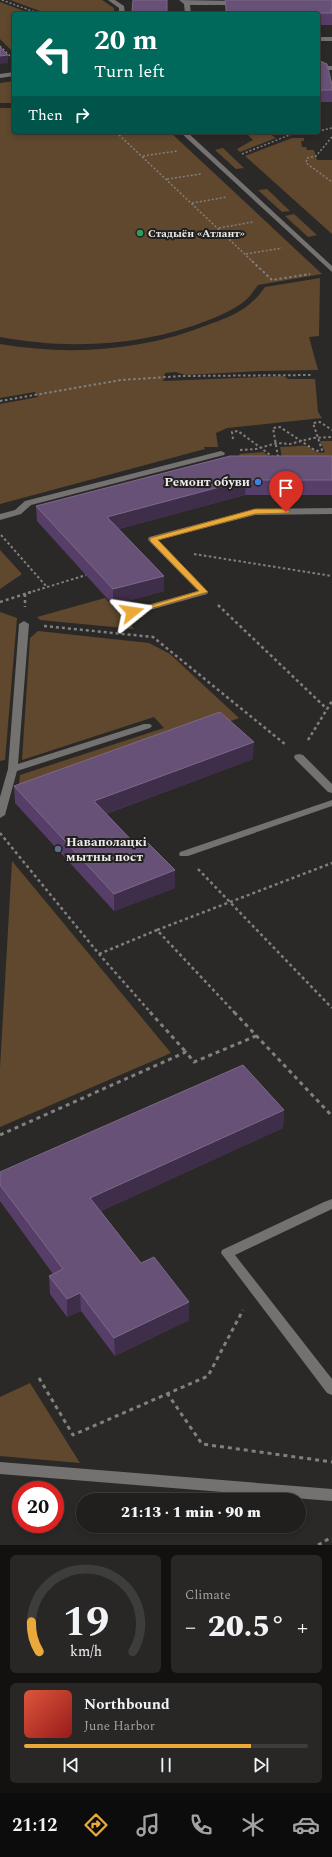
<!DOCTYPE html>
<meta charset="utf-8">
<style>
:root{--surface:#201f1d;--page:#282726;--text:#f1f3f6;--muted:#a2a2a4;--line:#3d3d3b;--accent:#eba93a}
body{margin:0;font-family:Spectral,serif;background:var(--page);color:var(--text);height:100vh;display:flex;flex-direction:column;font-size:15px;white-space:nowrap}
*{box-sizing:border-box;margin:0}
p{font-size:13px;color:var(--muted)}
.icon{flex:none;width:22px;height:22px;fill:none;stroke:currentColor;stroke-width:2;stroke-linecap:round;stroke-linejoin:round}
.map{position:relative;height:1545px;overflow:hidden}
.details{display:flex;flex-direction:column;gap:10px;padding:10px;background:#121110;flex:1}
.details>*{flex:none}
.guide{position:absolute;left:12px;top:12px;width:308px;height:122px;border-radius:4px;box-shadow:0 2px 6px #0003,0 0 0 1px var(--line);background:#00695c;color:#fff;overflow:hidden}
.speed{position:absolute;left:12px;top:1481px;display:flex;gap:8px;font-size:20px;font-weight:700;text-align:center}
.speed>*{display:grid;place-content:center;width:52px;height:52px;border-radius:50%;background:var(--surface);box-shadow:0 2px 6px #0003,0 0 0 1px var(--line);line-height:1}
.speed .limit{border:6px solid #d22;background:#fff;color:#111}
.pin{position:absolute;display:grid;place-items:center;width:34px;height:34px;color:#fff;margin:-41px -17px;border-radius:50% 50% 50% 0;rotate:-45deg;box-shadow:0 0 4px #0007}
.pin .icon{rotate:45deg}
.me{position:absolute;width:44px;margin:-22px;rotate:75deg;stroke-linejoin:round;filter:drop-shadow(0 0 3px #0008)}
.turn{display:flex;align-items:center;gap:14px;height:84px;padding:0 16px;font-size:18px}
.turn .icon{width:52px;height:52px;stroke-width:2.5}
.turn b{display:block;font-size:28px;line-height:34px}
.then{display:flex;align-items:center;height:38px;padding:0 16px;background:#0003;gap:8px;font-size:15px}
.big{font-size:30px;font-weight:800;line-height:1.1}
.details .widget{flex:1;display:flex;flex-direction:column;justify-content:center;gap:6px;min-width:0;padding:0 14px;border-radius:6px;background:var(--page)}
.details .dial{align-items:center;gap:0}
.dial svg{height:104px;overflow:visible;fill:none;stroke:var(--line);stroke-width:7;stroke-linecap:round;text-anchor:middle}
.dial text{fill:var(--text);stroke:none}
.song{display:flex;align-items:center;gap:12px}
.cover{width:48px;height:48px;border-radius:6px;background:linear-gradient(135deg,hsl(10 70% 55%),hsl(0 70% 35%))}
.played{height:4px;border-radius:2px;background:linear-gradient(90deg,var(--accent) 80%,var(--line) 80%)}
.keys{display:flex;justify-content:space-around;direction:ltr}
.heat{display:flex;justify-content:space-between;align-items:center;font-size:22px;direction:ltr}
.details .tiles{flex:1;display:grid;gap:10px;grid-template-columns:1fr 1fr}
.widget:last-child{grid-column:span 2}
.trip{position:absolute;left:76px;top:1493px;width:230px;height:40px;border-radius:20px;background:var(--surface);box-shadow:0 2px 6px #0003,0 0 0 1px var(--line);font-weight:800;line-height:40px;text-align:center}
.tab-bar{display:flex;height:64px;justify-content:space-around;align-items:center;background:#0d0c0c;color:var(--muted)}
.tab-bar .icon{width:28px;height:28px}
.tab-bar .current{color:var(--accent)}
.tab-bar b{font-size:18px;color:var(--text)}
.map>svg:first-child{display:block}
.green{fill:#5f482d}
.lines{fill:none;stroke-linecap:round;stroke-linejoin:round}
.path-far3{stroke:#82807f;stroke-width:1.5;stroke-dasharray:2 2;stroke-linecap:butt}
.path-far2{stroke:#82807f;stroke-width:2;stroke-dasharray:2.5 2.5;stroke-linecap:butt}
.path-far1{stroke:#82807f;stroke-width:2.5;stroke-dasharray:3 3;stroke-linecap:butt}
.path{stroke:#82807f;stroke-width:3;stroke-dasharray:4 4;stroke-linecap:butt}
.minor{fill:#747271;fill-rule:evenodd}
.wall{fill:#573e69}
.shaded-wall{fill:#3f2e49}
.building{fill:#675177;stroke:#7c6989}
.route{fill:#eba93a;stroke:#996e26}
.leisure-dot{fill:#2e9e5b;stroke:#22201e;stroke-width:1.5}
.shop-dot{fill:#3f7fe0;stroke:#22201e;stroke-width:1.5}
.service-dot{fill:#5c6f8a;stroke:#22201e;stroke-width:1.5}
.labels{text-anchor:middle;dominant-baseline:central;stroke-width:4;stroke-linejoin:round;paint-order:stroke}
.far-poi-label{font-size:11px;font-weight:bold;fill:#edeceb;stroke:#22201e;text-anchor:start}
.poi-label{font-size:13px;font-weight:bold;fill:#edeceb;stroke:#22201e;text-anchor:end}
</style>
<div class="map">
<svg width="332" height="1545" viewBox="0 0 332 1545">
<rect width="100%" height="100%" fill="#2b2927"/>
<!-- green -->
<path class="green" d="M10,0H102L114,8V14H48Z
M0,2L32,14H14V53L0,39Z
M14,81V103H0V83Z
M0,108H14V132H170L322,274L258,285C255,289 252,293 249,297C238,308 223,314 209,320C144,346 69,350 0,337Z
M245,132H276L270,134L276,138L240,152L237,149L253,140Z
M292,138H304V141H301L302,147H306L307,150H314L317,160H332V234L245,156Z
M223,148L244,168L236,169L215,150Z
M267,189L290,211L282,212L258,190Z
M294,214L317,235L308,237L285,216Z
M320,278L319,336L309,337L318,370L261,371L186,375L175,372L165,373L163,381L283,376L288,379H315L318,412L322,418L227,428L216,433L218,447H204L205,449L0,504V404L38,397L35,392L0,398V344C71,356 143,351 210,324C225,319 242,312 253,301C258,297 261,292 265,287Z
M320,441H332V467L242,464L239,454L263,452L274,459L282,458L280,447C286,447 303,445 307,446C314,449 316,455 325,452Z
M0,550L22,574L0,589Z
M105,598L134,629L40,620L37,617Z
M0,612L17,618L5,760L0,761Z
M38,631L149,643L170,654L239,718L17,799L20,775L164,728L154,717L22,760L30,638Z
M12,861L171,1053L0,1127V1068Z
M30,1383L80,1463L0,1456V1397Z"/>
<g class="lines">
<!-- path-far3 -->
<path class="path-far3" d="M2,0L40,14
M0,46L11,57
M318,131L332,128
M116,132L253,262
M119,134L133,132
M332,137L316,156L307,158L306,163L332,182
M242,154L292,134L314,132
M143,156L177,151
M167,179L201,174
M192,203L227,197
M219,228L253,222
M246,254L282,248"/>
<!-- path-far2 -->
<path class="path-far2" d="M252,261L272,280L310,274
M0,401L121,380L182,376L312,375
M233,439L232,432L238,431L273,457
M240,450L256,449L277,443L290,444L313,438L332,437
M278,457L273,428L280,427L316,451L322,450L313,423L320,422L332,430
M1,535L46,586
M194,554L332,576
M28,593L86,575"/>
<!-- path-far1 -->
<path class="path-far1" d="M25,594V607
M0,602L31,592
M218,605L327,709
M44,626L153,637L286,745
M308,740L332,701
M0,833L99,954L151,1013
M198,869L332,1008
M99,954L157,930
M235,1013L157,930L332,863"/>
<!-- path -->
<path class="path" d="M150,1012L186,1052
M234,1012L332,1116
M0,1135L186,1052L194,1062L256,1036
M39,1378L73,1435L208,1376L243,1310
M167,1393L202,1444L332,1462
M318,1545L332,1537"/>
<!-- minor -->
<path class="minor" d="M108,0H115L124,6L125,14H119V8Z
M179,0L237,1L240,3L237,5H190L191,14H185L184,4Z
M318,37H332V41H318Z
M318,66H332V70H318Z
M14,72V76L0,78V74Z
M180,132H187L332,266V272Z
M221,451L225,453L224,455L31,505L21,514L0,520V514L15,510L25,501Z
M332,508V514L255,515L158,540L208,592L207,594L132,615L127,612L129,610L198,591L149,541L148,539L149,537L255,509Z
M24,621L29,624L18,764L144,724H150L152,726L150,728L17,771L5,815L0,818V797L8,769L19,624Z
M299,754L303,755L332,784V793L328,792L295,759L294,757L295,755Z
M332,800V806L188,856H180L179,854L180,852Z
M332,1199V1209L235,1255L332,1379V1395L327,1393L221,1253L222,1250L324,1202Z
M0,1462L332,1489V1501L0,1474Z"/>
</g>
<!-- wall -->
<path class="wall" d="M133,0L167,14H132Z
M225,0H332V25H318V14H225Z
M318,60L332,85V102H318Z
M332,456V495H245L119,529L164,576V591L113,605L37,521L36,506Z
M253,759L106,814L136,845L175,870V888L114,911L15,803L14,786Z
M284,1110L283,1128L101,1211L141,1263L189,1302V1320L115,1356L81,1311L67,1317L50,1294L49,1276L53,1274L0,1201V1172Z"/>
<!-- shaded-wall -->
<path class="shaded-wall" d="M8,55V63L0,64V56Z
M246,480L245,495L107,532V517Z
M164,576V591L113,605V589Z
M254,742L253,759L94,818V801Z
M175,870V888L114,911V894Z
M284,1110L283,1128L90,1216V1198Z
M80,1293L81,1311L67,1317V1299Z
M189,1302V1320L115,1356L114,1338Z"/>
<!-- building -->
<path class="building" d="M133,0H167V14H138V12H132Z
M225,0H332V13H227Z
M0,47L8,55L0,56Z
M318,60L327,64L332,85V90H318Z
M230,456H332V480H246L107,517L164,576L113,589L36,506Z
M220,712L254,742L94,801L136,845L146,841L175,870L114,894L14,786Z
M243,1065L284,1110L90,1198L141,1263L154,1257L189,1302L114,1338L80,1293L67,1299L49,1276L63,1269L0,1185V1172Z"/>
<!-- route -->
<path class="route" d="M286,509L290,512L288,513L255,514L158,540L208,592L132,614L128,612L199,591L150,541V538L255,509Z"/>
<!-- markers -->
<circle class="leisure-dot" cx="140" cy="233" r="4"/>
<circle class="shop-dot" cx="258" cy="482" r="4"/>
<circle class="service-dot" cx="58" cy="849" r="4"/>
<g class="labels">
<!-- far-poi labels -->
<g class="far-poi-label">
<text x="148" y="233">Стадыён «Атлант»</text>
</g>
<!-- poi labels -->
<g class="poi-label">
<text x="250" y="482">Ремонт обуви</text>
<text x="66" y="842" text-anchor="start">Наваполацкі<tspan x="66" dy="15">мытны пост</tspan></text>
</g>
</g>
</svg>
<div class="speed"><div class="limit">20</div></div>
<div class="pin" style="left:286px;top:512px;background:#d93025"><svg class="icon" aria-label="arrive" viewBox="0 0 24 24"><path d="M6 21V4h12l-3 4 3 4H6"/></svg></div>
<svg class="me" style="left:132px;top:612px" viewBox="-20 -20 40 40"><path d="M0-17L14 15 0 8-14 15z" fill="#eba93a" stroke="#fff" stroke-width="4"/></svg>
<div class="trip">21:13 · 1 min · 90 m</div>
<div class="guide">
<div class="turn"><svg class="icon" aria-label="left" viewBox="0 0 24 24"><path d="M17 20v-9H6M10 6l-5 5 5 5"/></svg><div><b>20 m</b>Turn left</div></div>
<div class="then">Then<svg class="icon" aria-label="right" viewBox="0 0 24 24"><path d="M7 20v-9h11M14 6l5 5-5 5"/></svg></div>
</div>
</div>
<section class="details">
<div class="tiles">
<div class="widget dial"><svg viewBox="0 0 100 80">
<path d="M14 69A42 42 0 1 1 86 69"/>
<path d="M14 69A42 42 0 0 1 8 46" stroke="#eba93a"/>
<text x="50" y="56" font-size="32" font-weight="700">19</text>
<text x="50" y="72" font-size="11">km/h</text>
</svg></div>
<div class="widget"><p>Climate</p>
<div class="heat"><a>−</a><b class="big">20.5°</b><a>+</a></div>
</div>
<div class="widget">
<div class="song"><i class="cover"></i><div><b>Northbound</b><p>June Harbor</p></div></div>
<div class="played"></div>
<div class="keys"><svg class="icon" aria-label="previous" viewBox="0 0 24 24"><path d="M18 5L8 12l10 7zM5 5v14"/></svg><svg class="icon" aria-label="pause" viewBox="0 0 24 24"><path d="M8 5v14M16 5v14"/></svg><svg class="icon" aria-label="next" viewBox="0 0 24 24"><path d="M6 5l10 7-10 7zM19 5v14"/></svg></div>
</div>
</div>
</section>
<nav class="tab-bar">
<b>21:12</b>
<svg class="icon current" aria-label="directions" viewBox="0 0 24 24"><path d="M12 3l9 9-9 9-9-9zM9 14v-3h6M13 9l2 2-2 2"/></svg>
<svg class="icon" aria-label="music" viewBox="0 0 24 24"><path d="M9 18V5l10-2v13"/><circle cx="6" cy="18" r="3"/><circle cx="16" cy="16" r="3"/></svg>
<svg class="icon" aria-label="phone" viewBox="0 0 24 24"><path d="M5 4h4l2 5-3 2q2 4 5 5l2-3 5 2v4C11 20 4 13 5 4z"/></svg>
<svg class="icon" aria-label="climate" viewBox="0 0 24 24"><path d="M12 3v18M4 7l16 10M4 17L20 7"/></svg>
<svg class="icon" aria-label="car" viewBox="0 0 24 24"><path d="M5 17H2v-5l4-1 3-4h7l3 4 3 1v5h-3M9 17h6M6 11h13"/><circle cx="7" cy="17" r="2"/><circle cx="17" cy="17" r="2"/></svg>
</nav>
